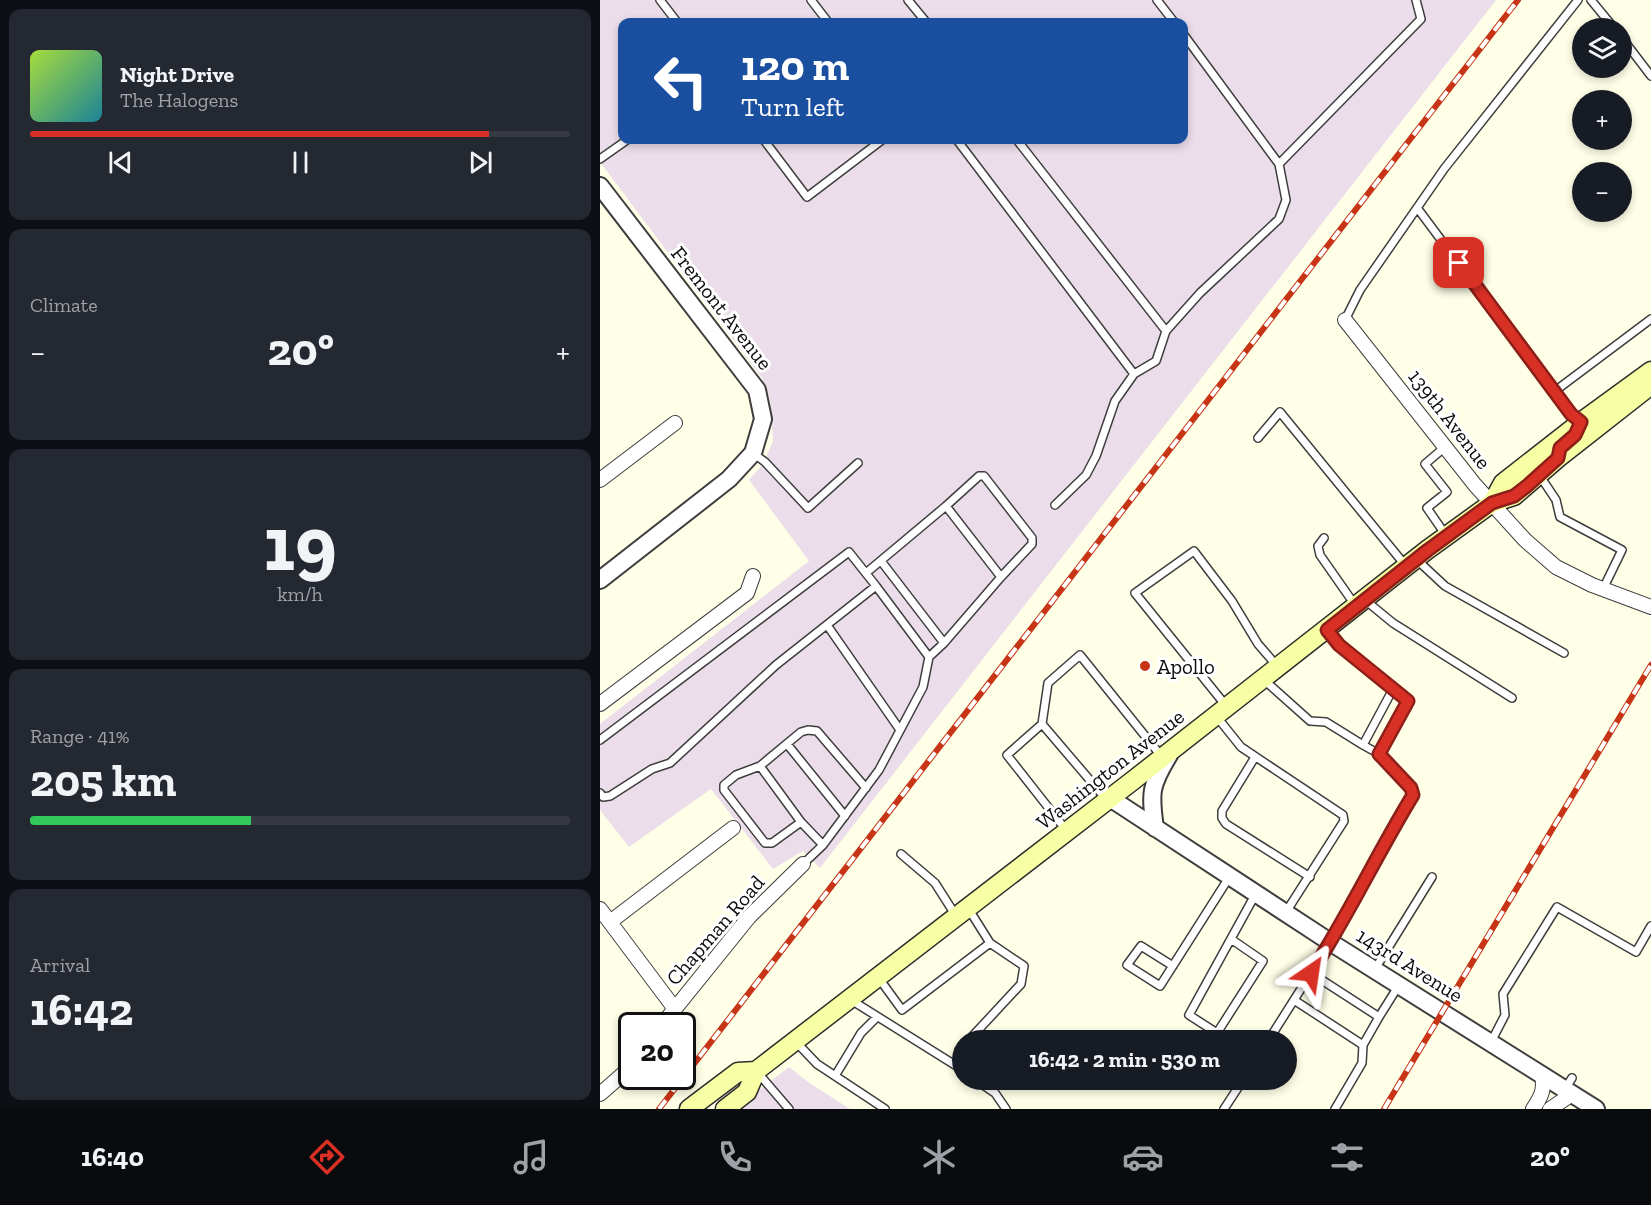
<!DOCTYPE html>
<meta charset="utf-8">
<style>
:root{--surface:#171b24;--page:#242831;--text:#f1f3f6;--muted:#9ea1a6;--line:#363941;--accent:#d93025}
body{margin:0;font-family:"Zilla Slab",serif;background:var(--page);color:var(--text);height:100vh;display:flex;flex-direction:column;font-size:22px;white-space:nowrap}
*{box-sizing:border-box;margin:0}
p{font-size:20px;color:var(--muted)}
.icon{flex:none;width:33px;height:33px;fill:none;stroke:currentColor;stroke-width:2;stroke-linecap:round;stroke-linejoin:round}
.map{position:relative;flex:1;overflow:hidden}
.drawer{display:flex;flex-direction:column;gap:9px;padding:9px;background:#0d0f14;width:600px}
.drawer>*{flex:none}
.guide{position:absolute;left:18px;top:18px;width:570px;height:126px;border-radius:12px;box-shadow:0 3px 9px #0003;background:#1a4fa0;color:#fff;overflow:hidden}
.tools{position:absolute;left:972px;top:18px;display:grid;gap:12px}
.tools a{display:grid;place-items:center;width:60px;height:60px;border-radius:50%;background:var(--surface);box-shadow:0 3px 9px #0003;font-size:30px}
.speed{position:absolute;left:18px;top:1012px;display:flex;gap:12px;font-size:30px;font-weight:700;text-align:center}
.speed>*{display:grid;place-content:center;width:78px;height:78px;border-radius:50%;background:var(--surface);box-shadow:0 3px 9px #0003;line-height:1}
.speed .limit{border:3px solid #111;border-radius:9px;background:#fff;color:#111}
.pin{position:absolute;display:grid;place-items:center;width:51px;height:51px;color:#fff;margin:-26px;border-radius:12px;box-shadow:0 3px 9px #0006}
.me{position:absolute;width:66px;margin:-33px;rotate:32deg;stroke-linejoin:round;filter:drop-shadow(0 0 4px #0008)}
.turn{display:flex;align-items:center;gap:21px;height:126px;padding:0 24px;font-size:27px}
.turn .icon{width:78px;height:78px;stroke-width:2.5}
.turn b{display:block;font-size:42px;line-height:51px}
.big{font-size:45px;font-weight:700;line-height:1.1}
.drawer .tile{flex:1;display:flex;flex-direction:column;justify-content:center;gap:9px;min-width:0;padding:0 21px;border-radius:12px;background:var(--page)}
.drawer .dial{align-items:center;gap:0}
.dial b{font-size:78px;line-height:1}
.song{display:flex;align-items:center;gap:18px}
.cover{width:72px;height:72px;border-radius:9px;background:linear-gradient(135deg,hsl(80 70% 55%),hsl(190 70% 35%))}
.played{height:6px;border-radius:3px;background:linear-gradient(90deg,var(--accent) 85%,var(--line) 85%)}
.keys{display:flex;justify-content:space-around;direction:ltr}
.heat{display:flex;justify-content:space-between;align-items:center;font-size:33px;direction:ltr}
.charge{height:9px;border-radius:4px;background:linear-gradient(90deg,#34c759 41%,var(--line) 0)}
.trip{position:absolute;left:352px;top:1030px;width:345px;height:60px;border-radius:30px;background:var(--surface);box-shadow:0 3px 9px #0003;font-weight:700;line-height:60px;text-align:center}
.dock{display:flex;height:96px;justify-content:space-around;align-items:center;background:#090b0e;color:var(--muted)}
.dock .icon{width:42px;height:42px}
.dock .on{color:var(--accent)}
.dock b{font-size:27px;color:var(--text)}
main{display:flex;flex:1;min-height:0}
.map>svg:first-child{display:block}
.industrial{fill:#ebddea;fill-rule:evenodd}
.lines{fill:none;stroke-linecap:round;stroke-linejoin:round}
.service-casing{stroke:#3e3e3e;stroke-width:10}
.minor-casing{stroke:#3e3e3e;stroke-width:16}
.tertiary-casing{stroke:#3e3e3e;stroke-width:20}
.secondary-casing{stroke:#2d2d2d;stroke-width:21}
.service{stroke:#fff;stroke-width:7}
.minor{stroke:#fff;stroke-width:14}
.tertiary{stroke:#fff;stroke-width:16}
.secondary{stroke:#f6ffa3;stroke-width:18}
.rail-casing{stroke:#c73416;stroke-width:6}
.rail{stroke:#fff;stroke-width:4;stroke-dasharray:11;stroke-linecap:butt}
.route-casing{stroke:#8d1f18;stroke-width:15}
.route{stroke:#d93025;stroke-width:10}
.poi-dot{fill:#c73416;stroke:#fff;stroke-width:2}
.labels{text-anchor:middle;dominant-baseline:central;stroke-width:6;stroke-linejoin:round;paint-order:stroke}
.street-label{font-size:21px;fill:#0b0b0b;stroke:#fff}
.poi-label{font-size:21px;fill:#0b0b0b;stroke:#fff;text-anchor:start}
</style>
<main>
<section class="drawer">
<div class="tile">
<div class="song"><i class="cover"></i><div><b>Night Drive</b><p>The Halogens</p></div></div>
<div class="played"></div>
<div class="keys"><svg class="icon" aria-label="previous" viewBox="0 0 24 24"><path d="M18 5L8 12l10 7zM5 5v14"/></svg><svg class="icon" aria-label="pause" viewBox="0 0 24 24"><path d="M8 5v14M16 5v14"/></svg><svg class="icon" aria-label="next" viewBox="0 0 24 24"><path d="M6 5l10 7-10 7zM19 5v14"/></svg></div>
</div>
<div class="tile"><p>Climate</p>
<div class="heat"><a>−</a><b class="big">20°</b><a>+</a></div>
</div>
<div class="tile dial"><b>19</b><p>km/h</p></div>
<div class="tile"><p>Range · 41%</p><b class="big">205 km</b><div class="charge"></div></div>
<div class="tile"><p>Arrival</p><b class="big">16:42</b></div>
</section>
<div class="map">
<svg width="1051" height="1109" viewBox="0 0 1051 1109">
<rect width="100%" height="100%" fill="#ffffe8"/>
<!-- industrial -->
<path class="industrial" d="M0,0H896L220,868L203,851L173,869L111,789L29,847L0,810V724L209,561L149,480L163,464L173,441L170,399L162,378L0,162ZM22,22H584V140H22Z
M189,1067L208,1082L250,1109H134Z"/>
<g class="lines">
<!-- service casing -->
<g class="service-casing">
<path id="service" d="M60,0L77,22
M211,0L228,22
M308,0L326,22
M557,0L574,22
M991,0L1014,28
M1022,38L1051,76
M164,140L207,197L282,140
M357,140L534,374L556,361L566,331L600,293L679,219L686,200L679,164L584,35
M417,140L566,331
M0,159L27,140
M679,164L821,19L816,0
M818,209L971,414L980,422
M745,320L760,290L844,169L978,0
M955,391L1051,319
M658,438L680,412L805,565
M153,453L165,462L208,508L258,463
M940,476L956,500L960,517L1022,550L1003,589
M455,505L486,475L496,456L515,401L534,374
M346,506L379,476H384L432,538V544L401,577
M845,534L827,508L847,492L825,464L845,447
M724,538L718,546L720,555L755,605
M816,559L845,586L964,653
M281,561L344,643
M266,573L346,506L401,577L344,643L329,657
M765,600L793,623L912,698
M227,625L300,730
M663,679L710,721L726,722L763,745L793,689L739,645L727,630
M627,707L535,593L594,551L632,601L658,644L677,666
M617,717L641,747L743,815L744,821L686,912
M442,724L407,755L466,830
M0,740L249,552L276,586
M187,744L245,816
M763,745L779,754L808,701L793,689
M655,757L622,811V818L626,824L710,877
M160,766L201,822
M0,793L3,797L10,796L52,769L70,763L176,665L276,586L329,657L323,687L279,770L223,845L203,864
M506,799L442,724L448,683L480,655L562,757
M223,845L201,822L172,843H165L124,790V785L136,775L160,766L201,732L208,730L217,731L266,788
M301,854L335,883L356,916
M368,908L390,943L424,966L421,984L368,1041
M631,939L663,961L617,1033L589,1015L655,895
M573,966L541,946L527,965L560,986L630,876
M775,969L832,877
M711,973L779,1017L799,985
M278,977L302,1010L390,943
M251,1000L363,1070
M694,1000L763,1045L779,1017
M668,1041L725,951L787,838L813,796L811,788L779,754
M891,1042L905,1015L903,994L957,907L1036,952L1051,926
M197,1043L217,1064L285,1109
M359,1050L363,1046
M158,1073L189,1109
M235,1076L261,1033L277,1017
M376,1080L395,1093L406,1109
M965,1089L972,1078
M624,1109L643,1080
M735,1109L762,1063L763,1045"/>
</g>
<!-- minor casing -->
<g class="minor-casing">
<path id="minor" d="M745,320L875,485L925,540L956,567L992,585L1051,607
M0,480L75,423
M0,704L147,593L153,576
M0,909L75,1009
M10,922L133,828
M61,1026L149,917L203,864
M0,1094L23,1074L32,1063
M933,1109C941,1097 945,1090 942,1075
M950,1109L972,1094"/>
</g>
<!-- tertiary casing -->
<g class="tertiary-casing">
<path id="tertiary" d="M0,186L157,390L163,419L153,453L129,479L0,580
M510,798L730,942L996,1109
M555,828C550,793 550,786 569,755"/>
</g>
<!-- secondary casing -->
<g class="secondary-casing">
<path id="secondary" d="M892,503L903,483L981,422L1051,371
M89,1109L138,1072L156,1071
M125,1109L147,1092L156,1071L531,782L827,550L892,503L914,496L958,458L1051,385"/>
</g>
<!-- service -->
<use href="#service" class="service"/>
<!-- minor -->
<use href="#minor" class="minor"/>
<!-- tertiary -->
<use href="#tertiary" class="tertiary"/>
<!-- secondary -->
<use href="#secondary" class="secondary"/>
<!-- rail casing -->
<g class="rail-casing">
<path id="rail" d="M59,1109L918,0
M784,1109L1051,665"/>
</g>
<!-- rail -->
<use href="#rail" class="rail"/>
</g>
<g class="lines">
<!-- route casing -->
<g class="route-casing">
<path id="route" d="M711,973C748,916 777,854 813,795L811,788L779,754L808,701L739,645L727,630L828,550L892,503L914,496L927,486L958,458L960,448L975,435L981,422L971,414L859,263"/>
</g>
<!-- route -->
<use href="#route" class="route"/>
</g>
<!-- markers -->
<circle class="poi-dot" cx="545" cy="666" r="6"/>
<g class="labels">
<!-- street labels -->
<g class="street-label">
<text transform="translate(122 308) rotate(52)">Fremont Avenue</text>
<text transform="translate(850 419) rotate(52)">139th Avenue</text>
<text transform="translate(510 769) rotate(-38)">Washington Avenue</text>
<text transform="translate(115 930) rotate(-49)">Chapman Road</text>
<text transform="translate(810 965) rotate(32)">143rd Avenue</text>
</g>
<!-- poi labels -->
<g class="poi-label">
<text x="557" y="666">Apollo</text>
</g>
</g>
</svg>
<div class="tools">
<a><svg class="icon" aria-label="layers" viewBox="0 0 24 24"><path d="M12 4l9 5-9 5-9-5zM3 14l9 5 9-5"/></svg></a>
<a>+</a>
<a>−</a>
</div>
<div class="speed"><div class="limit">20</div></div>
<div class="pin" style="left:859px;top:263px;background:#d93025"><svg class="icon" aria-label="arrive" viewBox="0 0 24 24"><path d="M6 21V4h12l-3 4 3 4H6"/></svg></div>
<svg class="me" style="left:711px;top:973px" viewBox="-20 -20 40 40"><path d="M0-17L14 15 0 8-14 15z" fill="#d93025" stroke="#fff" stroke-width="4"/></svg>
<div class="trip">16:42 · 2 min · 530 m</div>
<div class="guide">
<div class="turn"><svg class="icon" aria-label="left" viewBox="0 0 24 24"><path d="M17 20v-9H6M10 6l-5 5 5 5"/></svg><div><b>120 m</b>Turn left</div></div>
</div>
</div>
</main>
<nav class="dock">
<b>16:40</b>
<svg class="icon on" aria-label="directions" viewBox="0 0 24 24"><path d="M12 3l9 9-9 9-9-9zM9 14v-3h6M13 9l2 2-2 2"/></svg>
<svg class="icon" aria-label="music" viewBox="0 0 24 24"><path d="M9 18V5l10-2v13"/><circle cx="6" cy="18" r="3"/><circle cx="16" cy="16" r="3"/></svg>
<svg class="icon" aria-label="phone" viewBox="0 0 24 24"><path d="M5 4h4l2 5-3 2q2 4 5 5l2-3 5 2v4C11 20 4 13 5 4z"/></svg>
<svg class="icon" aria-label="climate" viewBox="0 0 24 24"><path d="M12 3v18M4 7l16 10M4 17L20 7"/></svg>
<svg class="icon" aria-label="car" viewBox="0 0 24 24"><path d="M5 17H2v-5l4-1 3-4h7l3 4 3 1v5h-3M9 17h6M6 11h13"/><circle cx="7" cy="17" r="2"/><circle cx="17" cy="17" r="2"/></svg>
<svg class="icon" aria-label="filters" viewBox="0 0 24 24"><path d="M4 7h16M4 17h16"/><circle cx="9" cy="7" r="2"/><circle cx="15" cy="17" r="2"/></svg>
<b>20°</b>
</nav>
